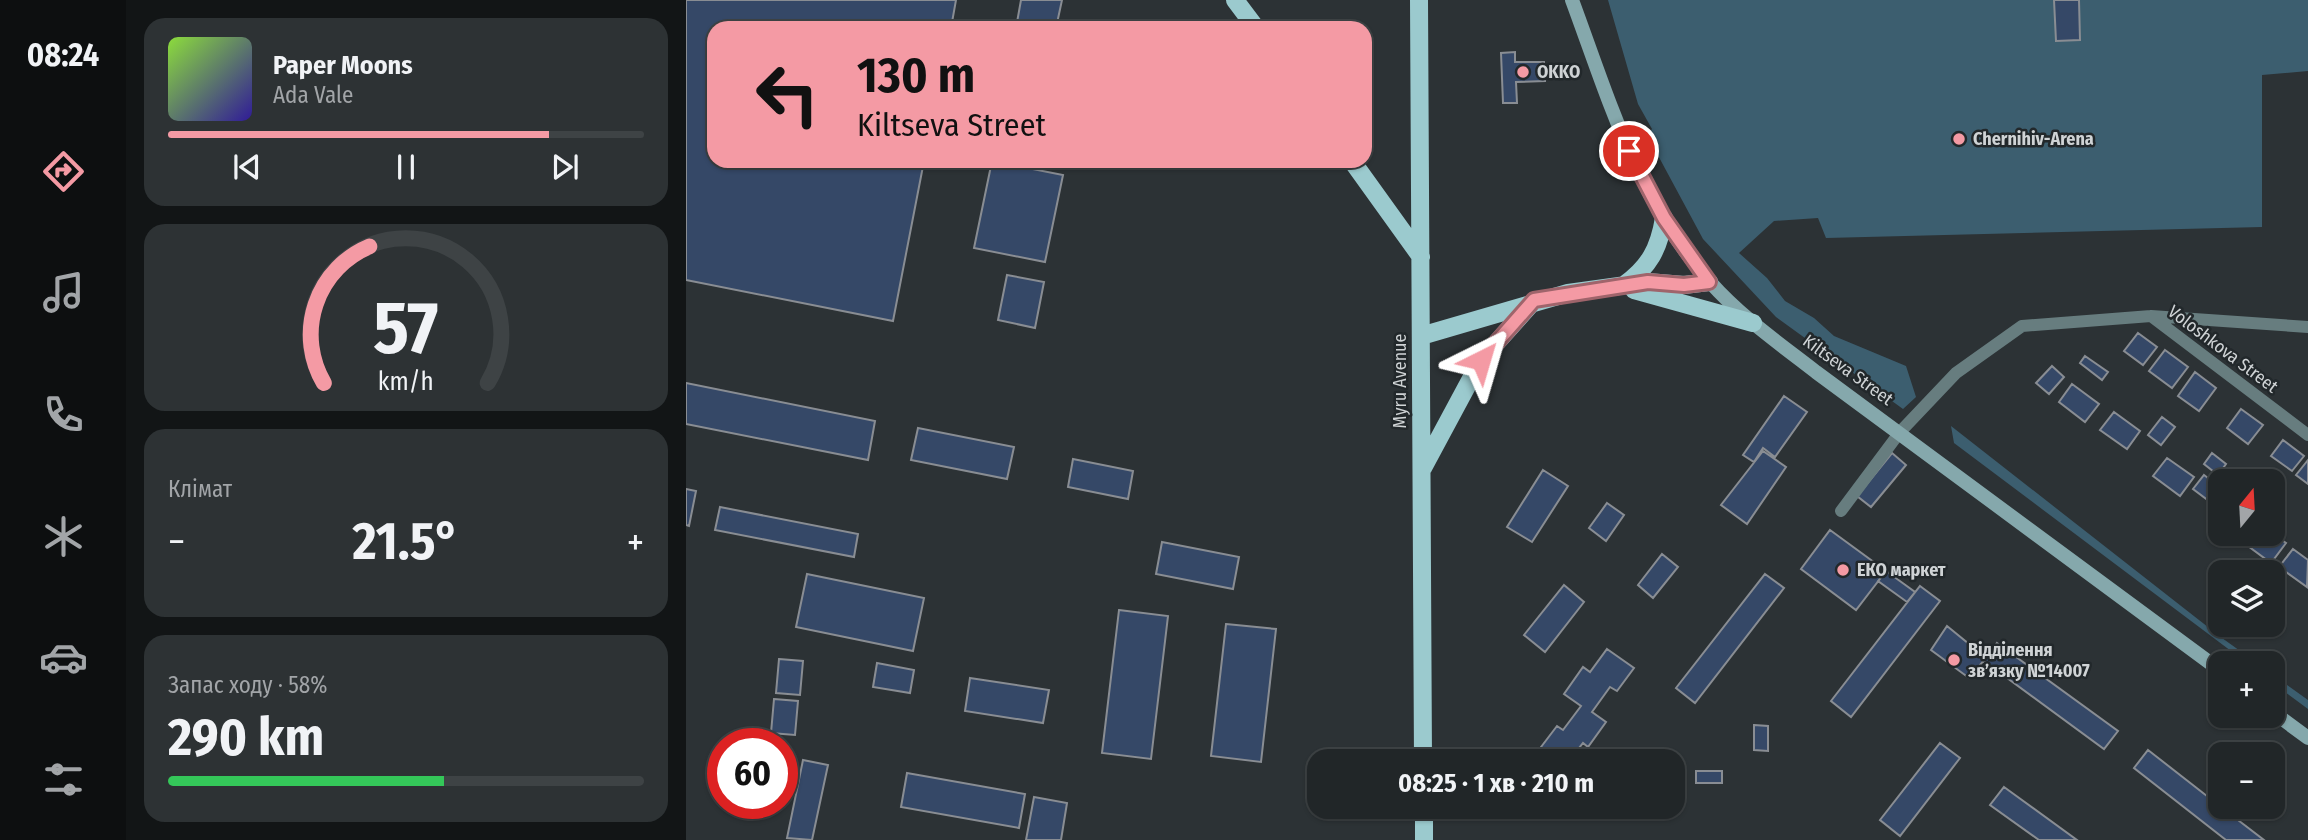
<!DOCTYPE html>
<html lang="uk">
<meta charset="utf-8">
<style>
:root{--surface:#212628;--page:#2d3234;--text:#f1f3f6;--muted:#a2a5a8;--line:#3e4345;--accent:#f49aa4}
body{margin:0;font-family:"Fira Sans Condensed",sans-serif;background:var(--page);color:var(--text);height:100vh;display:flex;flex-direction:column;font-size:26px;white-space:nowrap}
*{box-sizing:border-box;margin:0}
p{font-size:23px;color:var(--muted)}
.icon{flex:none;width:38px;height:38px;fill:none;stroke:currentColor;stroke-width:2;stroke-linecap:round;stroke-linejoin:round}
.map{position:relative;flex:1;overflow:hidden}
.side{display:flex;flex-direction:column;gap:18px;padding:18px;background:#121516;width:560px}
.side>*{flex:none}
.banner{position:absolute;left:21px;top:21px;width:665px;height:147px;border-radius:21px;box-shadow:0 2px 5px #0004,0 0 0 2px var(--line);background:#f49aa4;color:#111;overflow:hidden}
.needle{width:46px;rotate:18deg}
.controls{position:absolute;left:1522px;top:469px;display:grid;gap:14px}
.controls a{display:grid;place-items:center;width:77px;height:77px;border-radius:14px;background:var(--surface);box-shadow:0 2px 5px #0004,0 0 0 2px var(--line);font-size:35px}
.speed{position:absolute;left:21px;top:728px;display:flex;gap:14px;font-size:35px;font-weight:700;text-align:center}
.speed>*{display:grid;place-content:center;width:91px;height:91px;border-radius:50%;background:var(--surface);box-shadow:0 2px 5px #0004,0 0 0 2px var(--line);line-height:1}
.speed .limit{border:10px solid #d22;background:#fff;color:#111}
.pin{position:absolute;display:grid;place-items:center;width:60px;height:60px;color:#fff;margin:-30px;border:4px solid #fff;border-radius:50%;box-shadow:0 2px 7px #0007}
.me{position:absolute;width:77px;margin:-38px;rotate:40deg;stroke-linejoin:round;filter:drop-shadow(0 0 5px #0008)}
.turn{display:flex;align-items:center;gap:24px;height:147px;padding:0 35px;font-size:32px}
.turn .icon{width:91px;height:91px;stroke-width:2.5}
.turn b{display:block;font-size:49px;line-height:60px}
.big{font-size:52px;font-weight:700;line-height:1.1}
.side .widget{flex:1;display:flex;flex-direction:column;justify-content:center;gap:10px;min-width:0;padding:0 24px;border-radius:21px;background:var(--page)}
.side .dial{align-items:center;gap:0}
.dial svg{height:182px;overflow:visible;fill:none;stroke:var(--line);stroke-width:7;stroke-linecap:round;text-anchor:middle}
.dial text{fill:var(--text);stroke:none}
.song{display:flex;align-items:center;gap:21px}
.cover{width:84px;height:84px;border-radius:10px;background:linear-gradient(135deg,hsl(90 70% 55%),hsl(250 70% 35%))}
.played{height:7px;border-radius:4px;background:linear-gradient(90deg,var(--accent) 80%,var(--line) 80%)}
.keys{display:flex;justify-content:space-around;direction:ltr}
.heat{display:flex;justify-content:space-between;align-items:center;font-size:38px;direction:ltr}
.charge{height:10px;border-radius:5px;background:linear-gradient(90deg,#34c759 58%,var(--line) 0)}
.trip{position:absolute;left:621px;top:749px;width:378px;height:70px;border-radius:21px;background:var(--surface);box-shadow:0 2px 5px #0004,0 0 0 2px var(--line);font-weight:700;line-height:70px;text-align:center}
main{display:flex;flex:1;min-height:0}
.dock{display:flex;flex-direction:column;width:126px;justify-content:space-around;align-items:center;background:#0d0f10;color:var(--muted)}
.dock .icon{width:49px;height:49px}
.dock .on{color:var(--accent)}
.dock b{font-size:32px;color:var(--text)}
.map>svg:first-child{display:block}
.green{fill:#3c5e6f}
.building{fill:#354867;stroke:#898d93;stroke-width:2}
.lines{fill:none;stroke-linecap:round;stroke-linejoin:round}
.street{stroke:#677d7f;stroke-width:12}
.secondary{stroke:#85a8ac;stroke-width:14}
.primary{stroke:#9bcace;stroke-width:18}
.route-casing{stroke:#9f646b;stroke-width:18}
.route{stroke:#f49aa4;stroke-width:12}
.poi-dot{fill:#f49aa4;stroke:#22282b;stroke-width:2.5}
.labels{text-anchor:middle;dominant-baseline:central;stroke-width:5;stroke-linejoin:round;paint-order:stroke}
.poi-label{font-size:18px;font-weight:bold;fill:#cfd3d5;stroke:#22282b;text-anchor:start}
.street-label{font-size:18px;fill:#cfd3d5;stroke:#22282b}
</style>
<main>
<nav class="dock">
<b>08:24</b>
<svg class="icon on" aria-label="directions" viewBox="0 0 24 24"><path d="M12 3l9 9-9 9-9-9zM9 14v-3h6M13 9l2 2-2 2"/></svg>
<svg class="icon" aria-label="music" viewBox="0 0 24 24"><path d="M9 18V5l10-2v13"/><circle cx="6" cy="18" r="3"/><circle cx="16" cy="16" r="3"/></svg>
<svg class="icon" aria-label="phone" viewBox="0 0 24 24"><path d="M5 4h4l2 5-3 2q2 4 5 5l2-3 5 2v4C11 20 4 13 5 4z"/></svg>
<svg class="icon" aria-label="climate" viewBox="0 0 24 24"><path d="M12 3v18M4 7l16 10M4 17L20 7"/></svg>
<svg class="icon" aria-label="car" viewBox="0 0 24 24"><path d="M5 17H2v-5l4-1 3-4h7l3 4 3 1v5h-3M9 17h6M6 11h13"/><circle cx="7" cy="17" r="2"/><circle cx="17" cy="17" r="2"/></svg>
<svg class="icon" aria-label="filters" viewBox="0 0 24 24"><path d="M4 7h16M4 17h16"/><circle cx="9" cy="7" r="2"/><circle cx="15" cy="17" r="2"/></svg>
</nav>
<section class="side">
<div class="widget">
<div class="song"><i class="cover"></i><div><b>Paper Moons</b><p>Ada Vale</p></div></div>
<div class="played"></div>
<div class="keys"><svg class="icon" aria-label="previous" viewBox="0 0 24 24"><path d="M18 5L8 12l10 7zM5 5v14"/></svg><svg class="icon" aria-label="pause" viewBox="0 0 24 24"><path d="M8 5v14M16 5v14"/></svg><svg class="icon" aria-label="next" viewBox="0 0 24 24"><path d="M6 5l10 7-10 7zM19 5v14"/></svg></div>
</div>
<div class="widget dial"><svg viewBox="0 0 100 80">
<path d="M14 69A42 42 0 1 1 86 69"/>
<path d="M14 69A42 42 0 0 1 34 9" stroke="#f49aa4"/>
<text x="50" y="56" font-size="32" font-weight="700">57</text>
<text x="50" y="72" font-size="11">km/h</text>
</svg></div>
<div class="widget"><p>Клімат</p>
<div class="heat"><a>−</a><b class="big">21.5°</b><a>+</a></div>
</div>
<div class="widget"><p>Запас ходу · 58%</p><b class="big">290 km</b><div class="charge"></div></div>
</section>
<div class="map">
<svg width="1622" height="840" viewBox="0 0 1622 840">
<rect width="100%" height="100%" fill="#2c3235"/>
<!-- green -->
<path class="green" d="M922,0H1622V71L1576,75V227L1140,238L1132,218L1088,221L1053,253L1081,278L1099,301L1128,318L1148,336L1220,366L1230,397L1217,409L1090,317L1017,239L961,135L966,129L952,104Z
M1265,426L1536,638L1571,663H1561L1268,443Z
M1587,675L1622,700V709L1587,683Z"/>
<!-- building -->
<path class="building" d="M0,0H270L265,28H28V161H238L207,321L0,280Z
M335,0H376L370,28H330Z
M1368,0H1393L1394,40L1370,41Z
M829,52V62H858L859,81L830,82L831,103H817L815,53Z
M306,161L377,175L359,262L288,248Z
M321,275L358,282L349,328L312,320Z
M1452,333L1471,347L1457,365L1438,351Z
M1479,350L1502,367L1486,388L1463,371Z
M1399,356L1422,372L1416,380L1394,363Z
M1366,366L1378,377L1363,394L1350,383Z
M1509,372L1530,388L1513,411L1492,396Z
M0,383L189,421L182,460L0,424Z
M1386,384L1413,404L1399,422L1373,402Z
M1098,396L1121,412L1089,457L1077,448L1068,462L1057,455Z
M1555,409L1577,425L1562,444L1541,428Z
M1428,412L1454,431L1441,449L1414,430Z
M1476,417L1489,427L1475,445L1462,435Z
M232,428L328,447L321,479L225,460Z
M1597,440L1618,456L1606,471L1585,456Z
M1077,451L1100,467L1061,524L1035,505Z
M1206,453L1220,465L1185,507L1171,496Z
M1526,453L1540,464L1532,475L1518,464Z
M1481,458L1508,477L1494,496L1467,476Z
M387,459L447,471L442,499L382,487Z
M1622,460V484L1610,475Z
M857,470L882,486L846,542L821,527Z
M1518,475L1535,488V493L1527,504L1507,489Z
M0,489L10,491L3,526L0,525Z
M921,503L938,515L920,541L903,528Z
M1535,505V526L1525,519Z
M34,507L172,534L168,557L29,530Z
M1144,530L1200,571L1170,610L1115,569Z
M1571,534H1587L1600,543L1585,563L1562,546Z
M476,542L553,557L547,589L470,574Z
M1607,549L1622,560L1621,587L1593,567Z
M976,554L992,567L967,598L952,585Z
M1200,571L1229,592L1221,602L1192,581Z
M121,574L238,598L227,651L110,627Z
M1079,574L1098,588L1009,703L990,688Z
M878,585L898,602L859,652L838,635Z
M1234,586L1254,601L1165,717L1145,701Z
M433,610L482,616L465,759L416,753Z
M540,624L590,629L575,762L525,756Z
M1261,626L1300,658L1283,678L1245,650Z
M1311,643L1432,731L1418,749L1298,661Z
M921,649L948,668L931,691L924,687L906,712L920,722L902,747L897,743L883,761H866L852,751L871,726L877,730L895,706L878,694L897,667L904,672Z
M93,659L117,661L114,695L90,693Z
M191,663L228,670L224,693L187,687Z
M284,678L363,690L357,723L279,711Z
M88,699L112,701L109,735L85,733Z
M1068,725L1082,726V751L1068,750Z
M1254,743L1274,758L1214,836L1194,820Z
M1462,750L1535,807L1578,840H1540L1448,768Z
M117,760L142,765L126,840L101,838Z
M1010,771H1036V783H1010Z
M221,773L339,794L333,828L215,807Z
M1318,787L1391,840H1353L1304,805Z
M348,797L381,803L375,840H340Z"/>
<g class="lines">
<!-- street -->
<path class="street" d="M1465,316L1622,435
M1155,511L1214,432L1270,373L1336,326L1465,316L1622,327"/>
<!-- secondary -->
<path class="secondary" d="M886,0C922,97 953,204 1024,282C1055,317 1094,344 1130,372L1535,671
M1587,712L1622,738"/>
<!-- primary -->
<path class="primary" d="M549,0L570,28
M733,0L737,761
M666,161L735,257
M938,285C963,267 973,249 978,218
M948,290L1067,323
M735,336L882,293L962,282L998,285L1023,282
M737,468L795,360L846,303
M738,807V840"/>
</g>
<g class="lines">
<!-- route casing -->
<g class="route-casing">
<path id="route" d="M795,360L848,300L962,282L998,285L1023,282L978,218L943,151"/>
</g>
<!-- route -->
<use href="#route" class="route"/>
</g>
<!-- markers -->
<g class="poi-dot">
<circle cx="837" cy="72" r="7"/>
<circle cx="1273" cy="139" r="7"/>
<circle cx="1157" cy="570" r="7"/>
<circle cx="1268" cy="660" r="7"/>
</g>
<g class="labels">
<!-- poi labels -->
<g class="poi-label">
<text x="851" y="72">OKKO</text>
<text x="1287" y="139">Chernihiv-Arena</text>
<text x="1171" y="570">ЕКО маркет</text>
<text x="1282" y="650">Відділення<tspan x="1282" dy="21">зв’язку №14007</tspan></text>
</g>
<!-- street labels -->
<g class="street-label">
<text transform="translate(1537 349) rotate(37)">Voloshkova Street</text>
<text transform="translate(1162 370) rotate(36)">Kiltseva Street</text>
<text transform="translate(714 381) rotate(-90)">Myru Avenue</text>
</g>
</g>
</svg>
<div class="controls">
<a><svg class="needle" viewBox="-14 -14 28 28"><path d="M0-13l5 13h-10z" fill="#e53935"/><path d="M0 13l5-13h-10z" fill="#a2a5a8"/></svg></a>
<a><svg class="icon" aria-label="layers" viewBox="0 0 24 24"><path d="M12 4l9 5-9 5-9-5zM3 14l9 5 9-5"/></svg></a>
<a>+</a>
<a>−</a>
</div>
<div class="speed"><div class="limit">60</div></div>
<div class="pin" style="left:943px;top:151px;background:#d93025"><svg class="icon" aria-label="arrive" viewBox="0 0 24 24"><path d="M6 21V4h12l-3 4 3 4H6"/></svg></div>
<svg class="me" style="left:795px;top:360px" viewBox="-20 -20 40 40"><path d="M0-17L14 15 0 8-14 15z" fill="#f49aa4" stroke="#fff" stroke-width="4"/></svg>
<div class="trip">08:25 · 1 хв · 210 m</div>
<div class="banner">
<div class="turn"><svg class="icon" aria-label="left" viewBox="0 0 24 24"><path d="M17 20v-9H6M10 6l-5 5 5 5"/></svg><div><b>130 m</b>Kiltseva Street</div></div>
</div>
</div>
</main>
